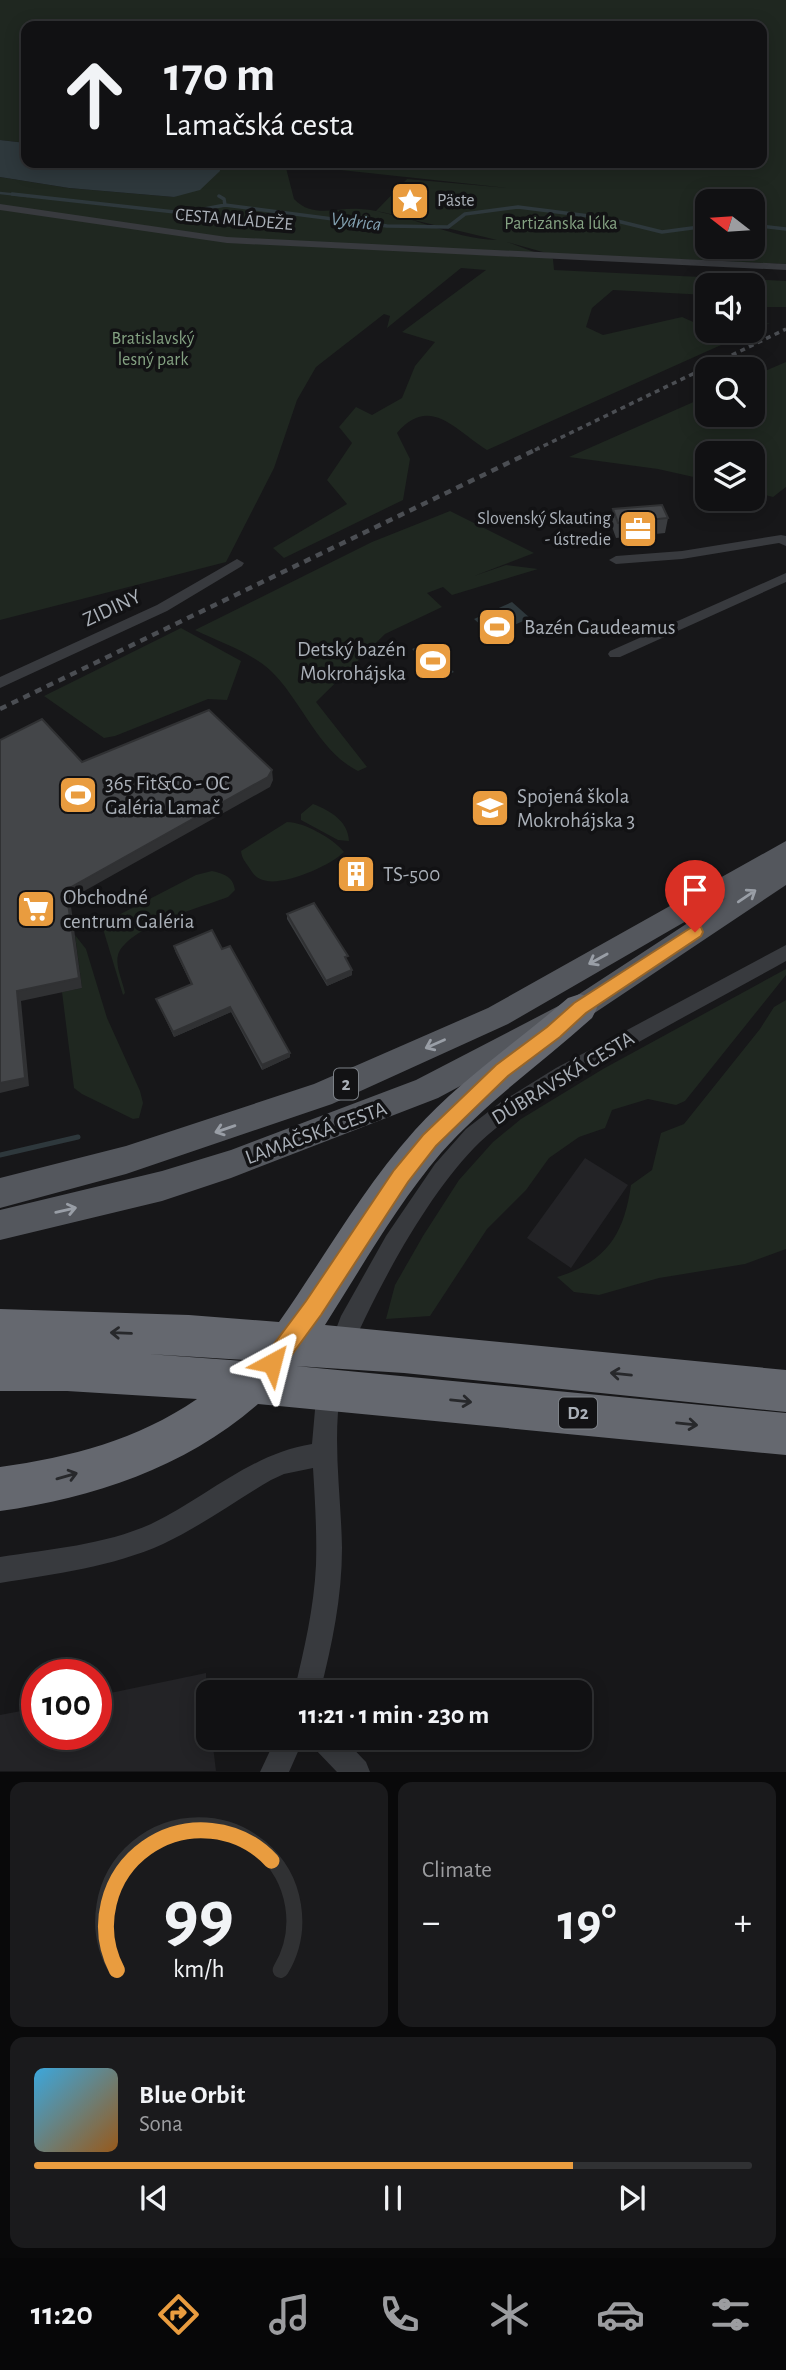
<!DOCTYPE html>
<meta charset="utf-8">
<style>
:root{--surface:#111113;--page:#1a1a1c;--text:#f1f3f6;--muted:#9c9da0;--line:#303133;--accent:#e99c3f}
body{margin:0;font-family:"Alegreya Sans",sans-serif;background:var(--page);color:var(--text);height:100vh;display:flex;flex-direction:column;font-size:26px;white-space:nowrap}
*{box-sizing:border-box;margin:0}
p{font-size:23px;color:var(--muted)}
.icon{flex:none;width:38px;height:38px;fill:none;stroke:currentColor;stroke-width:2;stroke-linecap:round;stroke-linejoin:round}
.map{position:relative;height:1772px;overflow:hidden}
.details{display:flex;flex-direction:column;gap:10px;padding:10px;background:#09090a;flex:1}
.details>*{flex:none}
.guide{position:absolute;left:21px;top:21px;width:746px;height:147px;border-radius:14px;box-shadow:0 4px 18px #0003,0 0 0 2px var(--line);background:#111113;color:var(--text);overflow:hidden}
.needle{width:46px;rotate:287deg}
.fabs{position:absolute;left:695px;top:189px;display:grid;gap:14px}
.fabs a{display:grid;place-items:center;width:70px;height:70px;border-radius:14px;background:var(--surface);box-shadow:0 4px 18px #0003,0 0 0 2px var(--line);font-size:35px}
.speed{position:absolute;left:21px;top:1659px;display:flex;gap:14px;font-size:35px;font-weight:700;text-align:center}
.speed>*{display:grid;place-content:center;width:91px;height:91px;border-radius:50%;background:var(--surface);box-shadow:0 4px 18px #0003,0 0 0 2px var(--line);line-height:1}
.speed .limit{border:10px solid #d22;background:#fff;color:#111}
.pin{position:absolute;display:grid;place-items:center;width:60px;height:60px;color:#fff;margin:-72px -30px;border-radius:50% 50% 50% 0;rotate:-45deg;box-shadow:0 0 7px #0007}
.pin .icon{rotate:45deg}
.me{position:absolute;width:77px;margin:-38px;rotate:38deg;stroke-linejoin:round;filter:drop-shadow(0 0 5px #0008)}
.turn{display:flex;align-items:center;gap:24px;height:147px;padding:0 28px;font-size:32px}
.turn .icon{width:91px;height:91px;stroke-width:2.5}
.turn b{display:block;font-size:49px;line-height:60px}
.big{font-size:52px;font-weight:600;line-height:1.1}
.details .tile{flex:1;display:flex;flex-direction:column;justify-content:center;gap:10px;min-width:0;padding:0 24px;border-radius:14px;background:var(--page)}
.details .dial{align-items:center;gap:0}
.dial svg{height:182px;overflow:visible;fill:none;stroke:var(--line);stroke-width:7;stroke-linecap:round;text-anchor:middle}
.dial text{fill:var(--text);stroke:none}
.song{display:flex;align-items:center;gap:21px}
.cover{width:84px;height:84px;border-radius:10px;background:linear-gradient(135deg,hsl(200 70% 55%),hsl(30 70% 35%))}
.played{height:7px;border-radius:4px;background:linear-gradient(90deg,var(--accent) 75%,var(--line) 75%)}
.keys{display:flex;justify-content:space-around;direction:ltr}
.heat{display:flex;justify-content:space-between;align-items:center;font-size:38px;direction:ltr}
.details .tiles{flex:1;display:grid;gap:10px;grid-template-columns:1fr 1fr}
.tile:last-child{grid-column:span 2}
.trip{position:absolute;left:196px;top:1680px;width:396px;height:70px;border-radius:14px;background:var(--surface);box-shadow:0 4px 18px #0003,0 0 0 2px var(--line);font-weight:600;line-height:70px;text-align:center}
.tab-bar{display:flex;height:112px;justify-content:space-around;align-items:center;background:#070708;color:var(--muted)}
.tab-bar .icon{width:49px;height:49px}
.tab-bar .on{color:var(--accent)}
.tab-bar b{font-size:32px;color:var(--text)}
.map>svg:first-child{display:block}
.built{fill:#232326}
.green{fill:#1f2720;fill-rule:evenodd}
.water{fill:#2e383c}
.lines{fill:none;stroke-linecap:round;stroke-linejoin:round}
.stream-far2{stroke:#2e383c;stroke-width:2.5}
.stream-far1{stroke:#2e383c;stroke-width:3.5}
.stream{stroke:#2e383c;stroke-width:5}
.street{fill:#383a3e;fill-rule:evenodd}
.primary{fill:#54575d;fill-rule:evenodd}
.highway{fill:#65686f;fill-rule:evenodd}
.rail-far1{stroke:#4b4e53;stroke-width:3.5;stroke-dasharray:5 4.5;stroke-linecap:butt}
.rail{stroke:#4b4e53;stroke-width:4.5;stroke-dasharray:7 6;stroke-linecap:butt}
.wall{fill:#3a3c3f}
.shaded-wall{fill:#303133}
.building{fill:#444649;stroke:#303133;stroke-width:2}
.oneway{stroke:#999ea6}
.oneway2{stroke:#27282b}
.route{fill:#e99c3f;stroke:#976529;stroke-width:2}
.labels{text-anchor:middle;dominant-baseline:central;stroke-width:7;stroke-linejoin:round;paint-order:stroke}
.far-poi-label{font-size:18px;fill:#aab0b8;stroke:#121214;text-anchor:start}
.far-street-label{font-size:18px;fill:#aab0b8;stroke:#121214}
.far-park-label{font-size:18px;fill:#84a282;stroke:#121214}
.far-water-label{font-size:19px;font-style:italic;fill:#83a1b1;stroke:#121214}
.shield{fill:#121214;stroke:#7c8187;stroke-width:2}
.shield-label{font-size:19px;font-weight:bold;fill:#aab0b8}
.street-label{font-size:21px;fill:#aab0b8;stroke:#121214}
.poi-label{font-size:21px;fill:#aab0b8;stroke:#121214;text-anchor:start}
</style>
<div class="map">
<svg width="786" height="1772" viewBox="0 0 786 1772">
<rect width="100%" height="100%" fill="#171719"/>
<!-- built -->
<path class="built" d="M585,1158L628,1185L571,1268L527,1238Z
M206,1673L208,1738H212L216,1771H0V1715L37,1708V1734H96V1696Z"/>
<!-- green -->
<path class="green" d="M0,0H786V264L550,254L507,242L553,259L554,270L786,281V307H767L753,303L752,285H707V295L613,290L592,308L586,327L603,335L682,317L707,328V331H752L753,325L770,323L487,450C456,431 430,394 397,433L410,459L403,500L284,558L273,548L347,504L327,480L352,443L339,427L356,407L372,415L402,398L415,366L435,342L402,332L486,270L461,268L387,328L390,316L384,314L316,367L297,400L274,468L226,562L0,620V177L69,188L174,197L218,164L215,163H761V26H26V143L0,140ZM285,164L508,188L407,179L376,211L497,240C450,239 407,212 360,209C337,207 313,219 294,199ZM707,201H752V247H707Z
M786,362V487L773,497L753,492L752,453H707V480L658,469L569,457L707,396V415H752L753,376Z
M450,511L534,553L474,576L506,565L538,569L452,595L443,587L427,593L442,607L385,634L316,702L367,767L358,771C318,751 302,701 271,671C251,652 219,642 195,630L372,542Z
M181,628L241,661L227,700L208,699L115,736L104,738L44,696Z
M313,804C331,811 348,821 349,841L338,840L301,820V814Z
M287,822C304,822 334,839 344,852C330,866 282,887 263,880C255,878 252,872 248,866C244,860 242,858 241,851Z
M212,871C224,874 233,876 235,890L228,897C202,907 127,927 118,955C115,966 123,982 125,993L123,995L104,932L107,921L196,875Z
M75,935L86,949L107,1018L140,1091L143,1103L139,1118L133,1119L82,1094L74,1088L62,992L82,988Z
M786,969V975L685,1101L676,1105L648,1099L612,1110L605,1128L579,1137L549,1158L526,1190L487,1229L430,1316L386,1319L395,1285L423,1236L459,1180L493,1142L521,1119L603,1069Z
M786,1000V1249L745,1264L659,1278L599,1295L574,1292L557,1277C606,1262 624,1235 631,1185L652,1170L661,1133L684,1124L760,1029L774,1007Z"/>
<!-- water -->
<path class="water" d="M0,140L26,143V163H215L219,164L220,171L200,190L174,197L69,188L0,177Z
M512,602L530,618L492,635L474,619Z
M424,644L454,672L441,678L412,649Z"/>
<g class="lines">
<!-- stream-far2 -->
<path class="stream-far2" d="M0,193L28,196"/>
<!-- stream-far1 -->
<path class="stream-far1" d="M12,194L184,213L225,205L387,226L448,227L465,214L518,207L605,218L662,232L707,226
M219,196L224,199L225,205
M752,225L786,229"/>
<!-- stream -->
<path class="stream" d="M0,1155L78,1137"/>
<!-- street -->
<path class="street" d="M0,204L227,237L786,264V270L227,243L0,210Z
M781,535L786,536V546L779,543L682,559L616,564L609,560L616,556L682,551Z
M237,559L244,563L242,566L167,611L0,688V677L157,605Z
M786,573V582L620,657H610L608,654L610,651Z
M786,945V961C730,992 674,1022 619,1053C571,1079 520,1105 480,1142C428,1192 375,1292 347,1358L339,1361L331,1358L328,1350L341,1316L386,1236L435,1164L466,1129L501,1102L556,1068Z
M329,1375L337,1379L341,1387C332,1441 341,1493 342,1548C342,1597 332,1645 320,1692H294C304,1650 314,1608 316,1565C317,1533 315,1500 313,1468L284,1474L271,1480C235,1501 201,1526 163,1544C112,1567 55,1574 0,1583V1557C50,1549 104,1545 151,1524C206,1498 250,1454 312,1444L317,1387L321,1379Z
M276,1738H304L289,1772H260Z
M310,1738H343L366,1762L370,1772H337L314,1748Z"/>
<!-- primary -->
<path class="primary" d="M786,841V885L590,1016L438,1098L231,1178L162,1201L0,1240V1210L162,1171L231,1150L416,1080L570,1000L726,898L508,1024L332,1104L126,1174L0,1208V1178L126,1146L314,1084L488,1008Z"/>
<!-- highway -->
<path class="highway" d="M580,994L592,998L597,1008L592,1018C542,1063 486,1102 441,1153C396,1206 362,1267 325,1325L786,1370V1412L404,1373L296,1366L786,1413V1455L258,1404C186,1467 94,1498 0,1511V1467C71,1457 137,1440 197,1399L67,1391H0V1309L189,1315L279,1322C324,1258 362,1189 415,1130C460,1080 517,1042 568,998ZM148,1354L245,1360L244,1361Z"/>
<!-- rail-far1 -->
<path class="rail-far1" d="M535,450L786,329"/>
<!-- rail -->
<path class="rail" d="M0,709L539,448"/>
</g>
<!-- wall -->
<path class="wall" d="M613,509L668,518L665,533L616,538L611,524Z
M345,866L366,872V877L352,882L345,871Z
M287,914L348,961H347L352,970V975L327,986L287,919Z
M174,946L222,949L290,1057L262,1070L231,1012L174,1037L156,999L191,984L175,951Z"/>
<!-- shaded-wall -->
<path class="shaded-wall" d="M272,770L273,780L270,787L70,899L82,988L21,1001L29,1086L0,1093V1083L17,991L66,890Z
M366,872V877L352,882V877Z
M352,970V975L327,986L326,981Z
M230,1007L231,1012L174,1037L173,1032Z
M290,1053V1057L262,1070V1065Z"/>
<!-- building -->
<path class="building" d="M662,505L668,518L618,523L613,509Z
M209,710L272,770L268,777L66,890L79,978L17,991L25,1078L0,1083V740L42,719L82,762Z
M359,861L366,872L352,877L345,866Z
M314,903L348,956L345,957L352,970L326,981L287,914Z
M212,930L222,949L230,946L290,1053L262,1065L230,1007L173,1032L156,999L192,984L174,946Z"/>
<!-- one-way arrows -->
<defs><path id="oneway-shaft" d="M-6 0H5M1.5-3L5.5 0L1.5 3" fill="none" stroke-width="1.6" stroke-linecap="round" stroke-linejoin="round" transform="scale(1.75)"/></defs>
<g class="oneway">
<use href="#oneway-shaft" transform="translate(747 896) rotate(-34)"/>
<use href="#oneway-shaft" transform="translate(598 959) rotate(151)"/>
<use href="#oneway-shaft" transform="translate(435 1044) rotate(156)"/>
<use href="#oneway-shaft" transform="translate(225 1129) rotate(161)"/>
<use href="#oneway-shaft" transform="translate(66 1210) rotate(-13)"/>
</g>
<g class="oneway2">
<use href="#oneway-shaft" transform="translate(121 1333) rotate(-178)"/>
<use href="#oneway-shaft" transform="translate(621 1374) rotate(-174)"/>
<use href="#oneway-shaft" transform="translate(461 1401) rotate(6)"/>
<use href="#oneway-shaft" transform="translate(687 1424) rotate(6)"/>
<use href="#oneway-shaft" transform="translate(67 1476) rotate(-16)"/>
</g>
<!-- route -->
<path class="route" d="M695,925L701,927L703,932L701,936L586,1013L560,1037L508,1076L436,1146L408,1182L321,1315L280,1371L272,1374L265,1371L262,1363L265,1356L306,1301L394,1170L423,1135L496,1065L547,1027L574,1003Z"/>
<!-- icons -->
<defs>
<g id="sight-square" transform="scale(2.0125)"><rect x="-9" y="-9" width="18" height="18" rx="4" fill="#e99c3f" stroke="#121214"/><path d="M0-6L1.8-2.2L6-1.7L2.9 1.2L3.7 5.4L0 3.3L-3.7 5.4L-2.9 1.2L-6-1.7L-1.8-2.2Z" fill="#fff"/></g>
<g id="office-square" transform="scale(2.0125)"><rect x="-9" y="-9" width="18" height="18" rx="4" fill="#e99c3f" stroke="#121214"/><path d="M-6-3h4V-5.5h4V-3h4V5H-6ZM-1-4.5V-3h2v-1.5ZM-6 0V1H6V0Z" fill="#fff"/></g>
<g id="stadium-square" transform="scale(2.0125)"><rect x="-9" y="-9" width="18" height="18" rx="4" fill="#e99c3f" stroke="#121214"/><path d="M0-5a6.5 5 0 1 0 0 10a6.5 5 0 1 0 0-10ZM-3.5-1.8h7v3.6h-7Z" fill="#fff"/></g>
<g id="school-square" transform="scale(2.0125)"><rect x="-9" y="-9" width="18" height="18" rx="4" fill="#e99c3f" stroke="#121214"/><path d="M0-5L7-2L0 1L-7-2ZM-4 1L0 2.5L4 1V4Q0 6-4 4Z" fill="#fff"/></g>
<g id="building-square" transform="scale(2.0125)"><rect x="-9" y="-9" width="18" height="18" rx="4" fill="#e99c3f" stroke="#121214"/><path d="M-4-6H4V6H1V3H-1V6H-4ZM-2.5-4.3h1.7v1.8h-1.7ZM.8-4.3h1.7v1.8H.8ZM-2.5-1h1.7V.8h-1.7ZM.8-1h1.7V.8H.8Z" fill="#fff"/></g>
<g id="supermarket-square" transform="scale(2.0125)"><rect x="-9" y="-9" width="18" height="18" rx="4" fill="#e99c3f" stroke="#121214"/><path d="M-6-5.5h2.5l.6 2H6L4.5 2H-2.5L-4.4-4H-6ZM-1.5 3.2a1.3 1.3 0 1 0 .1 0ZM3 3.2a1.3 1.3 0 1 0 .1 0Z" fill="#fff"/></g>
</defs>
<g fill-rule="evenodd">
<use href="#sight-square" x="410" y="201"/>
<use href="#office-square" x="638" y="529"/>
<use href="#stadium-square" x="497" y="627"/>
<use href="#stadium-square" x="433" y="661"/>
<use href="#stadium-square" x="78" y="795"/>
<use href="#school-square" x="490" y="808"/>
<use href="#building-square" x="356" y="874"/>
<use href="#supermarket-square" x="36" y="909"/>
</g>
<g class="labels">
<!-- far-poi labels -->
<g class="far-poi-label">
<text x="437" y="201">Päste</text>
<text x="611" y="519" text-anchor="end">Slovenský Skauting<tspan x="611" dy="21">- ústredie</tspan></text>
</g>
<!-- far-street labels -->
<g class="far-street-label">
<text transform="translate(234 220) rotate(5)">CESTA MLÁDEŽE</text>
</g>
<!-- far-park labels -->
<g class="far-park-label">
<text x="561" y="224">Partizánska lúka</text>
<text x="153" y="339">Bratislavský<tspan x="153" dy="21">lesný park</tspan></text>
</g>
<!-- far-water labels -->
<g class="far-water-label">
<text transform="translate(356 222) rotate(7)">Vydrica</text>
</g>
<!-- shield labels -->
<g class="shield">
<rect x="334" y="1068.5" width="24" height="31" rx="5"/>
<rect x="559" y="1397.5" width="38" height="31" rx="5"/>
</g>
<g class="shield-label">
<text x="346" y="1084">2</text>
<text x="578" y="1413">D2</text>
</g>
<!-- street labels -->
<g class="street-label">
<text transform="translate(112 608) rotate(-25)">ZIDINY</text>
<text transform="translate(563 1078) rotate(-31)">DÚBRAVSKÁ CESTA</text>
<text transform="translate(316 1133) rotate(-20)">LAMAČSKÁ CESTA</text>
</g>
<!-- poi labels -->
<g class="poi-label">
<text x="524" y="627">Bazén Gaudeamus</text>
<text x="406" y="649" text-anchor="end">Detský bazén<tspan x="406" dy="24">Mokrohájska</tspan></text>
<text x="105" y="783">365 Fit&amp;Co - OC<tspan x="105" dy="24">Galéria Lamač</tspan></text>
<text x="517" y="796">Spojená škola<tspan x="517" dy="24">Mokrohájska 3</tspan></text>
<text x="383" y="874">TS-500</text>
<text x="63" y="897">Obchodné<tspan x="63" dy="24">centrum Galéria</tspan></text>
</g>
</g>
</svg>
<div class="fabs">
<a><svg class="needle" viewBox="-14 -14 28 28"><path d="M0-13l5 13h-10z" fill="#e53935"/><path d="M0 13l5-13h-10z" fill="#9c9da0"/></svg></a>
<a><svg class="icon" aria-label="sound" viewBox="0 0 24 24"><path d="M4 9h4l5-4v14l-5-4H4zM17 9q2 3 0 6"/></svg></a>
<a><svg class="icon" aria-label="search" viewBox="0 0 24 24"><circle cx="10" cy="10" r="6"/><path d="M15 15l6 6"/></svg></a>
<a><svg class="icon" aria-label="layers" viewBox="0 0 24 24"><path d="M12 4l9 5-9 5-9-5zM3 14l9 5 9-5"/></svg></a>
</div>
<div class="speed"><div class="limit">100</div></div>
<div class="pin" style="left:695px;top:932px;background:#d93025"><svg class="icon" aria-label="arrive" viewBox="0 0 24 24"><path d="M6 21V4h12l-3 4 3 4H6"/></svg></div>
<svg class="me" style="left:272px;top:1363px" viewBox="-20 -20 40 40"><path d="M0-17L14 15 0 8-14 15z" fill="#e99c3f" stroke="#fff" stroke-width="4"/></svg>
<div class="trip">11:21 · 1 min · 230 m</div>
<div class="guide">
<div class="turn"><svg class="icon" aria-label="ahead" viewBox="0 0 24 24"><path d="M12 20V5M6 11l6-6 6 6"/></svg><div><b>170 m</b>Lamačská cesta</div></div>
</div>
</div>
<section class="details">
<div class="tiles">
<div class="tile dial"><svg viewBox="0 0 100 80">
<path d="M14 69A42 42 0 1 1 86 69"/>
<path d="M14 69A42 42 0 0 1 82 21" stroke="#e99c3f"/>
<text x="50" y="56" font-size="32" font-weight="700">99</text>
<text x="50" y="72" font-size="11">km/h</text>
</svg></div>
<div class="tile"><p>Climate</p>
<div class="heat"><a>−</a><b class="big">19°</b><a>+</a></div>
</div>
<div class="tile">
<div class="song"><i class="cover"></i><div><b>Blue Orbit</b><p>Sona</p></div></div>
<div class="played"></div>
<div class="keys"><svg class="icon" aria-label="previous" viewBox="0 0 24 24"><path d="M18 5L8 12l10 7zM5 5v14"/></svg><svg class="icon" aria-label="pause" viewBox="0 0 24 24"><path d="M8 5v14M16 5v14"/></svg><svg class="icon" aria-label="next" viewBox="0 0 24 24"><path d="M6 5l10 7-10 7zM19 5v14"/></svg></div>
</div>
</div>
</section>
<nav class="tab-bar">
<b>11:20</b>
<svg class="icon on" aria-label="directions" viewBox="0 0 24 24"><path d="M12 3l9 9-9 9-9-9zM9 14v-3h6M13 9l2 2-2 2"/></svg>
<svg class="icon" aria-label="music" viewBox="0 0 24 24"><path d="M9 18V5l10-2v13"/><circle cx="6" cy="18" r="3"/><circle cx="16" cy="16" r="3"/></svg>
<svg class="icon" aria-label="phone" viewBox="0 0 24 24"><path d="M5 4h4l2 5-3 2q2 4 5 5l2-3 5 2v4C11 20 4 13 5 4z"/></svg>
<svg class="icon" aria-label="climate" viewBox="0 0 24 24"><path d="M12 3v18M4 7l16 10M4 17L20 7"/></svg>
<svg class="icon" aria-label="car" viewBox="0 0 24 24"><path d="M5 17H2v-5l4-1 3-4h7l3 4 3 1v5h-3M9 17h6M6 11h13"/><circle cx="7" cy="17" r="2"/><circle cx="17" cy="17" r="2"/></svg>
<svg class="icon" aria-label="filters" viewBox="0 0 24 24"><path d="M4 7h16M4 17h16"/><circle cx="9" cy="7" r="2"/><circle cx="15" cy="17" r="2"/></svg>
</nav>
